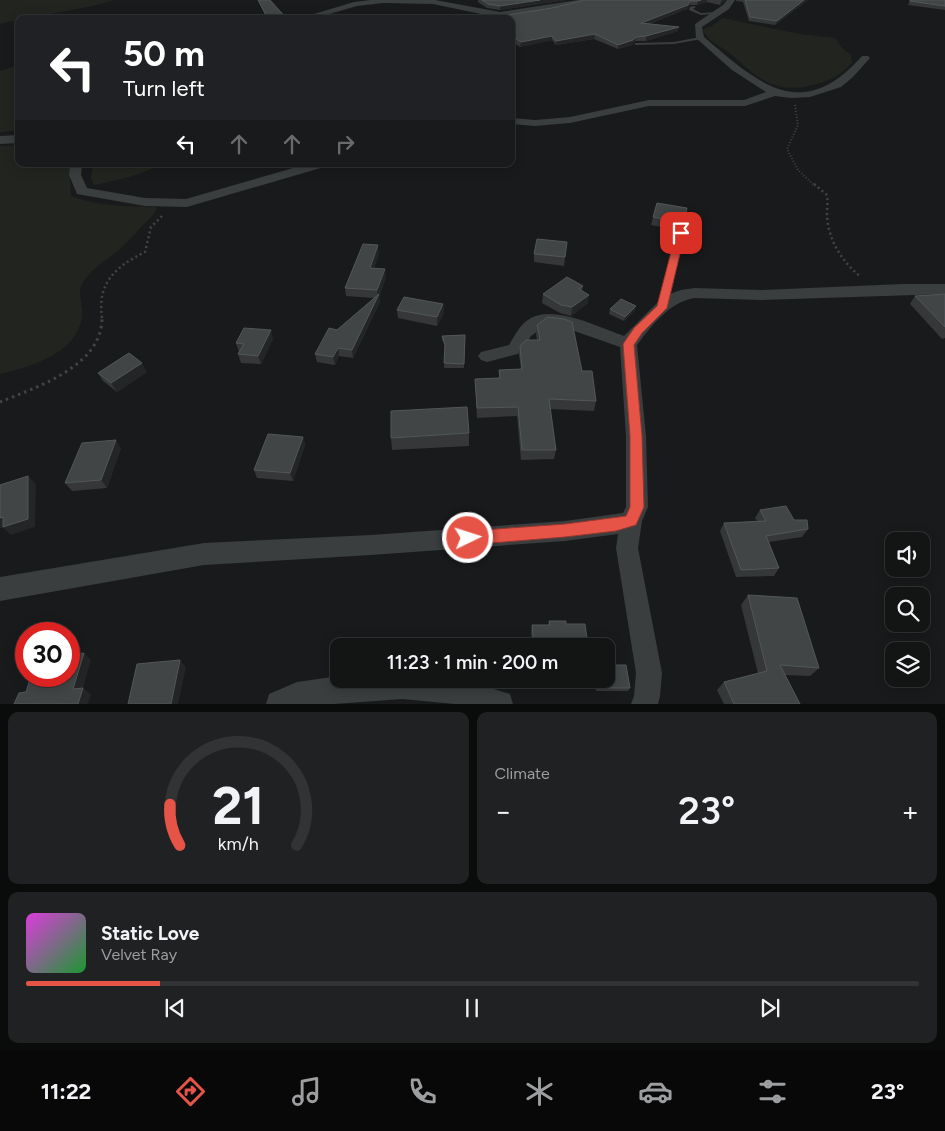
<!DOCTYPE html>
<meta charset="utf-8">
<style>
:root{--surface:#131414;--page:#202122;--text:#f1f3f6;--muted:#9d9ea0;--line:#323334;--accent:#e55447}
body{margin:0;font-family:Figtree,sans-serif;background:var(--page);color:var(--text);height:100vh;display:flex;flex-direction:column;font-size:19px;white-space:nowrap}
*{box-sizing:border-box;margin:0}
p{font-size:16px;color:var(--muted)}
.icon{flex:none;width:28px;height:28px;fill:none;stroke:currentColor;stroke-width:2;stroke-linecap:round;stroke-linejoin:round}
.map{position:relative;height:704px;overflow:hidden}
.drawer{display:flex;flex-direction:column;gap:8px;padding:8px;background:#0a0b0b;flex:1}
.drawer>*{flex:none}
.guide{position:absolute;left:15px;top:15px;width:500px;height:152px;border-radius:10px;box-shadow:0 2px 12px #0003,0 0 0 1px var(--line);background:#202124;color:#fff;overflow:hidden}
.buttons{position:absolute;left:885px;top:532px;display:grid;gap:10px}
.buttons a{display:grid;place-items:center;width:45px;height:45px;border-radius:10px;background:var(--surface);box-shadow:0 2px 12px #0003,0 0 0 1px var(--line);font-size:25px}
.speed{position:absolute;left:15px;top:622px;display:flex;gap:10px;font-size:25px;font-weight:700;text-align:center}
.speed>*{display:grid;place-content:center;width:65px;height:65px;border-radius:50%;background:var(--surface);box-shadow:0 2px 12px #0003,0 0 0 1px var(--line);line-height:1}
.speed .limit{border:8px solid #d22;background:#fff;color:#111}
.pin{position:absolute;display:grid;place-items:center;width:42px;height:42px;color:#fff;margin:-21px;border-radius:10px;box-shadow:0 2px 8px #0006}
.me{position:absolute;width:55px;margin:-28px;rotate:86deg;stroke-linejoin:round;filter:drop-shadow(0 0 4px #0008)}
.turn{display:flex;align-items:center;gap:18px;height:105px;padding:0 25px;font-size:22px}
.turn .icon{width:65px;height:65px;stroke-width:2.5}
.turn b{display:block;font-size:35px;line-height:42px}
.lanes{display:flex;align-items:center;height:48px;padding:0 25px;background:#0003;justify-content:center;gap:25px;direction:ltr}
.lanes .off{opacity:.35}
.big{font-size:38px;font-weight:600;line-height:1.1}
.drawer .card{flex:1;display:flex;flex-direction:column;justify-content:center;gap:8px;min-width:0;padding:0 18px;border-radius:10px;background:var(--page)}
.drawer .dial{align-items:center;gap:0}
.dial svg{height:130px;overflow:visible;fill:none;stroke:var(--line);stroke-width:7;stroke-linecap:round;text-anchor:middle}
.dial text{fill:var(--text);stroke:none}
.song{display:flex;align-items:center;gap:15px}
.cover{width:60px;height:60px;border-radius:8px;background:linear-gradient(135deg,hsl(300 70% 55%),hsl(130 70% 35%))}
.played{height:5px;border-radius:2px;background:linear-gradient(90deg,var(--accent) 15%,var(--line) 15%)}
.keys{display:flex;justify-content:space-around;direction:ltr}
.heat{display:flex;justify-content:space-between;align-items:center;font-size:28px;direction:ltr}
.drawer .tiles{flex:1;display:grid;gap:8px;grid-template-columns:1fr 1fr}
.card:last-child{grid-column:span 2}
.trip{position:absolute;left:330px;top:638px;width:285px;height:50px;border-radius:10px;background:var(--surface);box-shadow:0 2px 12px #0003,0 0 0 1px var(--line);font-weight:600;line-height:50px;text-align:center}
.menu{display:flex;height:80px;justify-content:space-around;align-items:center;background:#080808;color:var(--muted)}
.menu .icon{width:35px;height:35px}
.menu .selected{color:var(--accent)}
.menu b{font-size:22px;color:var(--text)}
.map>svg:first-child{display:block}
.green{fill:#22251f}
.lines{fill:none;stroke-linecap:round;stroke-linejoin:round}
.path-far2{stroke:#404546;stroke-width:2;stroke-dasharray:1 2;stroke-linecap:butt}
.path-far1{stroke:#404546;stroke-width:2.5;stroke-dasharray:2 3;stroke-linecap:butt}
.path{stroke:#404546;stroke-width:3;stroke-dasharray:2.5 4;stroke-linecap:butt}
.service{fill:#3a3e3f;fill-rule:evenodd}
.minor{fill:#3a3e3f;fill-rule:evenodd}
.wall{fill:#353739}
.shaded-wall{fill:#242527}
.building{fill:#424546;stroke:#525758}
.route{fill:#e55447;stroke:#95372e}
</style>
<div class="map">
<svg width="945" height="704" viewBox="0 0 945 704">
<rect width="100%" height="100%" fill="#191a1b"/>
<!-- green -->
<path class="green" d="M0,0H115C77,11 38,15 0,24Z
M723,18L799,34L835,38L842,48L851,55L852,63C848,66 845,70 841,73C833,79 822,83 812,85C776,95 756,77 731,54C721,46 707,42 703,29L710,27Z
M19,65V130L0,132V71Z
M19,145V164H69L71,196C98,207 128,206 157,207L154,214C143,224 133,237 122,247C109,259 89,269 81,286C78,296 83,307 82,317C76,354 32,366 0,374V146Z
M93,164H161C140,176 118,180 94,185L91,178Z"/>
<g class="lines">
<!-- path-far2 -->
<path class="path-far2" d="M795,105L798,125L787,149L798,170L815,186"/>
<!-- path-far1 -->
<path class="path-far1" d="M814,184L827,195C828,202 827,208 827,215C828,240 842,262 861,277
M102,318C97,283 115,267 145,252L151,227L163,215"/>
<!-- path -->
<path class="path" d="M0,402C37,387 103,366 102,317"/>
<!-- service -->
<path class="service" d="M694,6L696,7L693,9L701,13L718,12L720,13L701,15L689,10L690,7Z
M700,37L702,39L674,44L636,45L634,44L636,43L674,42Z
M678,231H684L685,233L666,306L662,309L658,306Z"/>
<!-- minor -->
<path class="minor" d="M371,0H435L500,12L578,0H594L551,10L500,18L433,4L383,3L357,6L312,19H297L354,2Z
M727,0H735L729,9L702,27L704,37C759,84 802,124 862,56H868L870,58L853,77L841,87L810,97L791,98L775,96L745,106H649L570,123L535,126L511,124V118L535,120L570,117L649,100H744L766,92L732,70L696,38L695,24L723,5Z
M19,135V143L0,144V136Z
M70,164H82L81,175L87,188L145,198L186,199L307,164H326L324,167L187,207L145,206L77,194L69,175Z
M903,284H945V294L761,300L694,298C670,302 651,326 637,345L646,436L648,507L642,521L638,548L662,673L660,696L658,704H631L634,696L636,673L616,548L618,534L565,541L371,555L204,565L0,601V577L204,543L371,535L565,521L623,513L626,507V436L620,347L563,327L547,325L531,336L521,353L487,362L481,360L478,356L481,352L509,345C515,335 520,324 531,318C555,305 600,328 624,336L664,296L681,290L694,288L761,290Z
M339,676V679H461L510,694L513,704H455L402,699L334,704H266L269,694L297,682Z"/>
</g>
<!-- wall -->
<path class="wall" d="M258,0H270L287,19H267Z
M478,0H566L500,10L487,8L478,2Z
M585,0H725L720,5L707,2L697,5H690L687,9L649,24L678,31L646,41H635L632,45L618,49L594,39L556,45L552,40L520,47L511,41V19L552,8Z
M736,0H808L775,25L749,21L743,2L736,1Z
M910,0H945V10L908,5Z
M657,203L684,221L682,229L677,230L651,225Z
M567,242L564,266L534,262V254Z
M379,253L374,268L386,277L379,297L380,302L353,358L339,356L335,365L317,362L315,354L337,330L374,298L346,296L345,288Z
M583,286L582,291L588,303L571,316L560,313L542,303L543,294Z
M945,294V338L942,339L910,304L915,296Z
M443,304L444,313L437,326L398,318L397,310Z
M610,309L635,310L624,321L609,314Z
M537,325L582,371L596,401L594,411L550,409L556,450L554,459L521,460L517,416L477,418L475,379L499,378V370L521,369L519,355L520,346L537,340L536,335Z
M465,335L464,368H444L445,347L442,340V336Z
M273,339L261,364L241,363L238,354L239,352L236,343Z
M147,372L117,392L103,381L98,373Z
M469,433V446L392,450L391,438Z
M303,437L305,445L293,481L257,478L254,470Z
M121,448L107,488L72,491L65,483Z
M760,510L794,520L808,529L802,537L769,542L779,568L774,576L736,577L720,531L724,523L757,521L755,518Z
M748,595L819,668L810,676L785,675L800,704H724L717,690L724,682L758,673L741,605Z
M549,621L566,624L588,646H532L531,632L532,625H548Z
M594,679H606L630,688L628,691H596Z"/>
<!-- shaded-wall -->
<path class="shaded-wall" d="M540,0H566L500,10V6Z
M701,0H707V2L697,5L698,1Z
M722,0H725L720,5L721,1Z
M804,0H808L775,25L777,21Z
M690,1V5L687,9L640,27L641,23Z
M679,27L678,31L646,41V36Z
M595,34L594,39L556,45V41Z
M552,36V40L520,47L521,42Z
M636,37L635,41L632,45L618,49V45Z
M684,221L682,229L677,230L679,222Z
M378,245L379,253L371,276L370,268Z
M385,269L386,277L379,297L380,302L353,358L352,350L378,295L377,290Z
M589,295L588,303L571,316L572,307Z
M443,304L444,313L437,326V317Z
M636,306L635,310L624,321L625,317Z
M271,330L273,339L261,364L258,356Z
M338,348L339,356L335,365L333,357Z
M142,363L147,372L117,392L111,383Z
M303,437L305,445L293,481L290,473Z
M116,440L121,448L107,488L101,480Z
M28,476L36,484L35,527L11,535L3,528H0V518L3,517Z
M84,653L91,660L83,688L91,694L88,704H78L73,689Z
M180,660L186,667L178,704H171Z"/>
<!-- building -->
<path class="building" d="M258,0H270L287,19H268Z
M482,0H540L500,6L488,4Z
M585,0H701L698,1H690L688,5L641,23L679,27L646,36L636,37L633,40L618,45L595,34L556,41L552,36L521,42L511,36V19H483L552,8Z
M745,0H804L777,21L750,17Z
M910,0H945V6L910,1Z
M657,203L687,208L684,221L679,222L653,217Z
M537,239L567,242L565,257L534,254Z
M363,244L378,245L370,268L385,269L377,290L345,288Z
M567,277L583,286L579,289L589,295L572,307L561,305L543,294Z
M379,294L352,350L338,348L333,357L315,354L329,328L337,330Z
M945,294V327L915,296Z
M404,297L443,304L437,317L397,310Z
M621,299L636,306L625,317L610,309Z
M548,317L564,319L572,322L582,371H592L596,401L549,399L556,450H522L518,407L477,408L475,379L500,378L499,370L522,369L520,346L526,340H540L537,325Z
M244,328L271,330L258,356L238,354L244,344L236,343Z
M465,335L464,364L444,363L445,344L442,336Z
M129,353L142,363L111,383L98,373Z
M467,407L469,433L391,438V411Z
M268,434L303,437L290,473L254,470Z
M116,440L101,480L65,483L82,443Z
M28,476V519L3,527V517L0,518V485Z
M786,506L794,520H807L808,529L766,536L779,568L741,570L724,523L766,521L760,510Z
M748,595L797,598L819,668L780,665L800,704H734L724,682L767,671Z
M549,621H566V624H585L588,646H534L532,625H550Z
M84,653L73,689L83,688L78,704H14L19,693L26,692L31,676H69V655Z
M180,660L171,704H128L137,664Z
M606,665H626L630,688H597L596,679H606Z"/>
<!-- route -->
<path class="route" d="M681,230L685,233L667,308L642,333L634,345L642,436L644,507L636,525L616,531L565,537L468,545L463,543L461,538L463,533L468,531L565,524L626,516L630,507V436L623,344L634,328L657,306L676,233Z"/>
</svg>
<div class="buttons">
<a><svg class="icon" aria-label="sound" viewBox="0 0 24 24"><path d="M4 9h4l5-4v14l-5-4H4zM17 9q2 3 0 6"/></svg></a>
<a><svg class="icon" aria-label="search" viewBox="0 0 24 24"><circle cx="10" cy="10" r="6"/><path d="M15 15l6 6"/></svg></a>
<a><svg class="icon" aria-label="layers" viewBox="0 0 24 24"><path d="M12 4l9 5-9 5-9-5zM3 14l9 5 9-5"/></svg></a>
</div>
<div class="speed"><div class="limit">30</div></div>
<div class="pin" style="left:681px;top:233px;background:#d93025"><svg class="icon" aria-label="arrive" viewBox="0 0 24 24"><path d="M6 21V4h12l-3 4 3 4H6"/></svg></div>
<svg class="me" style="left:468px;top:538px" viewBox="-20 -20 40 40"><circle r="17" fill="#e55447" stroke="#fff" stroke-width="3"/><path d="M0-11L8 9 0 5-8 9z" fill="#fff"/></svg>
<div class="trip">11:23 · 1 min · 200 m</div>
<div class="guide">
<div class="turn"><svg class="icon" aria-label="left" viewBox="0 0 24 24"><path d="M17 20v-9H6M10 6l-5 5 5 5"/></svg><div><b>50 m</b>Turn left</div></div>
<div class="lanes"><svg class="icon" aria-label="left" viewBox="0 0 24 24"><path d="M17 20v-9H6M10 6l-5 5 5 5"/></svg><svg class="icon off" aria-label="ahead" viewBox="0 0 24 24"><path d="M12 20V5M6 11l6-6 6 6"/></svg><svg class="icon off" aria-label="ahead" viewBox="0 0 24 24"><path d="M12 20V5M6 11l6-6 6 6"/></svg><svg class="icon off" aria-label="right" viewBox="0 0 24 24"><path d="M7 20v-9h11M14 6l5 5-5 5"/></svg></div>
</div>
</div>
<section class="drawer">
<div class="tiles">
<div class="card dial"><svg viewBox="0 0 100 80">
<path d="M14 69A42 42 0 1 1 86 69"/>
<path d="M14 69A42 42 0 0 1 8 44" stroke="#e55447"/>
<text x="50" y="56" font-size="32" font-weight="700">21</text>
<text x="50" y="72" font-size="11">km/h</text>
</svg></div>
<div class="card"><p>Climate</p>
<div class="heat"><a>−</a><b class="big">23°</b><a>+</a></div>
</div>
<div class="card">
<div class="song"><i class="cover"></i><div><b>Static Love</b><p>Velvet Ray</p></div></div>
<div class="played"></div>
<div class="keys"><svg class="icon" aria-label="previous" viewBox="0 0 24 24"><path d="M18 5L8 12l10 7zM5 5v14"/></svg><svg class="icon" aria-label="pause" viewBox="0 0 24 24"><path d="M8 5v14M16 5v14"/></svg><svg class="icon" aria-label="next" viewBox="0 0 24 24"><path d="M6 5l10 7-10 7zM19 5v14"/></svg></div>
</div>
</div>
</section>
<nav class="menu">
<b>11:22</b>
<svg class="icon selected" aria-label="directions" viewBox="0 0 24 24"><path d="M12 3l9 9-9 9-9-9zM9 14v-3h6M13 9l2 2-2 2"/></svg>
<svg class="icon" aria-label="music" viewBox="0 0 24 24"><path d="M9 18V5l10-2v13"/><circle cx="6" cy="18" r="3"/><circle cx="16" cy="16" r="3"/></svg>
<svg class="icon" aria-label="phone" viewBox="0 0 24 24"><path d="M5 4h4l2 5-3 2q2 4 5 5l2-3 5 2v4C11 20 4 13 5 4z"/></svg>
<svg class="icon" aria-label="climate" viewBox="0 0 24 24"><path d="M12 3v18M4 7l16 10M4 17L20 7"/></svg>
<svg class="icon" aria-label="car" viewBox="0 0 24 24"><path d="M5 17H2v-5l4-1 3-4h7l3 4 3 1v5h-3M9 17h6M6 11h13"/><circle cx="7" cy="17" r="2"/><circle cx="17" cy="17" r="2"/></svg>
<svg class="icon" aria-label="filters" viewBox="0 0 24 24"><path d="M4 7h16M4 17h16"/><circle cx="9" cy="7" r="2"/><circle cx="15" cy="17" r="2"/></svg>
<b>23°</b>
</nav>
